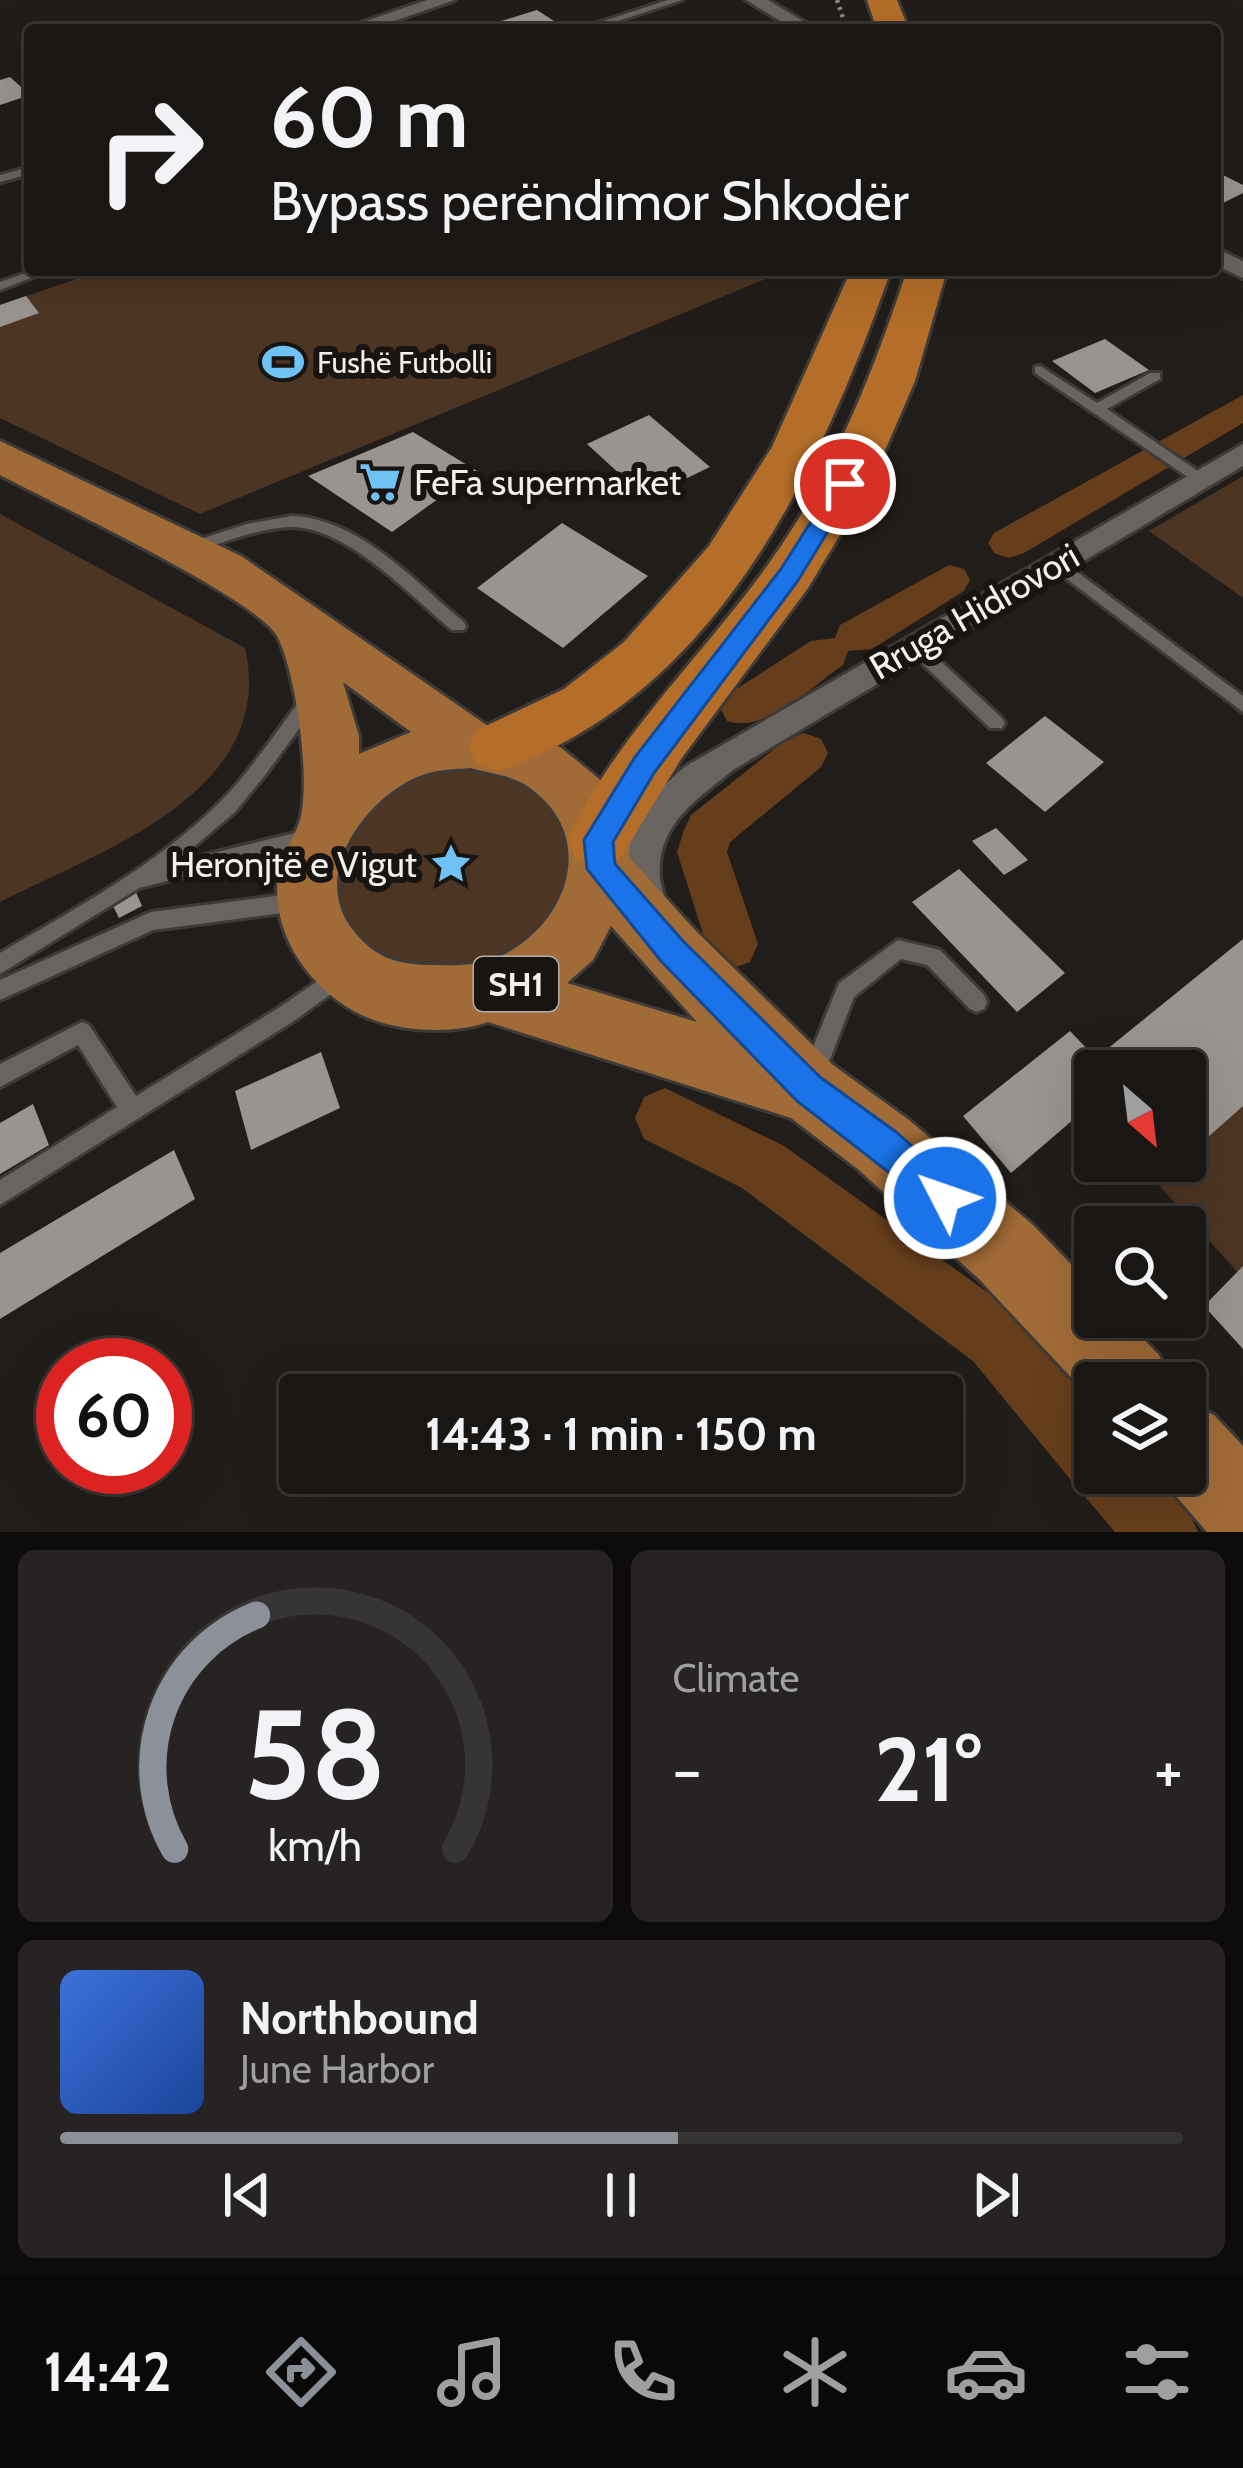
<!DOCTYPE html>
<meta charset="utf-8">
<style>
:root{--surface:#191614;--page:#262322;--text:#f1f3f6;--muted:#9f9fa0;--line:#373534;--accent:#8c9099}
body{margin:0;font-family:Cabin,sans-serif;background:var(--page);color:var(--text);height:100vh;display:flex;flex-direction:column;font-size:45px;white-space:nowrap}
*{box-sizing:border-box;margin:0}
p{font-size:39px;color:var(--muted)}
.icon{flex:none;width:66px;height:66px;fill:none;stroke:currentColor;stroke-width:2;stroke-linecap:round;stroke-linejoin:round}
.map{position:relative;height:1532px;overflow:hidden}
.drawer{display:flex;flex-direction:column;gap:18px;padding:18px;background:#0e0c0b;flex:1}
.drawer>*{flex:none}
.hud{position:absolute;left:24px;top:24px;width:1197px;height:252px;border-radius:12px;box-shadow:0 12px 48px #0002,0 0 0 3px var(--line);background:#191614;color:var(--text);overflow:hidden}
.needle{width:78px;rotate:152deg}
.fabs{position:absolute;left:1074px;top:1050px;display:grid;gap:24px}
.fabs a{display:grid;place-items:center;width:132px;height:132px;border-radius:12px;background:var(--surface);box-shadow:0 12px 48px #0002,0 0 0 3px var(--line);font-size:60px}
.speed{position:absolute;left:36px;top:1338px;display:flex;gap:24px;font-size:60px;font-weight:700;text-align:center}
.speed>*{display:grid;place-content:center;width:156px;height:156px;border-radius:50%;background:var(--surface);box-shadow:0 12px 48px #0002,0 0 0 3px var(--line);line-height:1}
.speed .limit{border:18px solid #d22;background:#fff;color:#111}
.pin{position:absolute;display:grid;place-items:center;width:102px;height:102px;color:#fff;margin:-51px;border:6px solid #fff;border-radius:50%;box-shadow:0 3px 12px #0007}
.me{position:absolute;width:132px;margin:-66px;rotate:311deg;stroke-linejoin:round;filter:drop-shadow(0 0 9px #0008)}
.turn{display:flex;align-items:center;gap:42px;height:252px;padding:0 48px;font-size:54px}
.turn .icon{width:156px;height:156px;stroke-width:2.5}
.turn b{display:block;font-size:84px;line-height:102px}
.big{font-size:90px;font-weight:700;line-height:1.1}
.drawer .tile{flex:1;display:flex;flex-direction:column;justify-content:center;gap:18px;min-width:0;padding:0 42px;border-radius:18px;background:var(--page)}
.drawer .dial{align-items:center;gap:0}
.dial svg{height:312px;overflow:visible;fill:none;stroke:var(--line);stroke-width:7;stroke-linecap:round;text-anchor:middle}
.dial text{fill:var(--text);stroke:none}
.song{display:flex;align-items:center;gap:36px}
.cover{width:144px;height:144px;border-radius:18px;background:linear-gradient(135deg,hsl(220 70% 55%),hsl(220 70% 35%))}
.played{height:12px;border-radius:6px;background:linear-gradient(90deg,var(--accent) 55%,var(--line) 55%)}
.keys{display:flex;justify-content:space-around;direction:ltr}
.heat{display:flex;justify-content:space-between;align-items:center;font-size:66px;direction:ltr}
.drawer .tiles{flex:1;display:grid;gap:18px;grid-template-columns:1fr 1fr}
.tile:last-child{grid-column:span 2}
.trip{position:absolute;left:279px;top:1374px;width:684px;height:120px;border-radius:12px;background:var(--surface);box-shadow:0 12px 48px #0002,0 0 0 3px var(--line);font-weight:700;line-height:120px;text-align:center}
.tab-bar{display:flex;height:192px;justify-content:space-around;align-items:center;background:#0a0908;color:var(--muted)}
.tab-bar .icon{width:84px;height:84px}
.tab-bar .active{color:var(--accent)}
.tab-bar b{font-size:54px;color:var(--text)}
.map>svg:first-child{display:block}
.green{fill:#4c3522}
.lines{fill:none;stroke-linecap:round;stroke-linejoin:round}
.canal{fill:#663e1c;fill-rule:evenodd}
.building{fill:#999490}
.service-casing{stroke:#3d3a38;stroke-width:6}
.minor-casing{stroke:#3d3a38;stroke-width:6}
.primary-casing{stroke:#3d3a38;stroke-width:6}
.trunk-casing{stroke:#3d3a38;stroke-width:6}
.path{stroke:#8c8886;stroke-width:4.5;stroke-dasharray:3 4.5;stroke-linecap:butt}
.service{fill:#696460;fill-rule:evenodd}
.minor{fill:#696460;fill-rule:evenodd}
.primary{fill:#a16b37;fill-rule:evenodd}
.trunk{fill:#b46e29;fill-rule:evenodd}
.route{fill:#1a73e8;stroke:#114b97;stroke-width:3}
.labels{text-anchor:middle;dominant-baseline:central;stroke-width:12;stroke-linejoin:round;paint-order:stroke}
.far-poi-label{font-size:30px;fill:#f2efed;stroke:#181411;text-anchor:start}
.shield{fill:#181411;stroke:#b1adab;stroke-width:3}
.shield-label{font-size:33px;font-weight:bold;fill:#f2efed}
.poi-label{font-size:36px;fill:#f2efed;stroke:#181411;text-anchor:start}
.street-label{font-size:36px;fill:#f2efed;stroke:#181411}
</style>
<div class="map">
<svg width="1243" height="1532" viewBox="0 0 1243 1532">
<rect width="100%" height="100%" fill="#211d1a"/>
<!-- green -->
<path class="green" d="M103,270H787L200,514L0,418V305Z
M1243,476V598L1149,531Z
M0,514L245,648C278,792 101,851 0,902Z
M467,765L505,772L538,790L562,818L574,853L553,927L485,977L368,962L328,905C331,885 331,858 338,838C356,792 423,770 467,765Z
M1243,1094V1278L1137,1161H1185V1120Z"/>
<g class="lines">
<!-- canal -->
<path class="canal" d="M1243,395V423L1024,553L1009,558L994,553L988,543L994,533Z
M949,565L964,569L970,580L964,591L872,649L848,651L843,665C812,686 765,734 727,721L720,708L727,695L811,641L835,638L840,625Z
M804,733L821,739L828,753L821,767L730,842L727,852L758,944L750,962L731,969L712,962L677,852L684,830L691,815L787,739Z
M665,1088L784,1146L1019,1315L1095,1401V1473H1158L1187,1507L1198,1532H1115L1086,1498L1080,1483L1070,1479L973,1361L742,1188L644,1139L635,1118L644,1097Z"/>
</g>
<!-- building -->
<path class="building" d="M537,10L557,23L511,30L498,22Z
M10,77L30,95L0,105V80Z
M1215,171L1243,185V193L1221,204L1215,200Z
M26,296L39,313L0,327V305Z
M1105,339L1149,370L1095,393L1052,361Z
M649,415L710,467L646,498L587,444Z
M413,432L477,471L392,532L308,476Z
M562,523L648,576L563,648L477,588Z
M1045,716L1104,762L1045,812L986,763Z
M996,828L1028,860L1004,875L972,841Z
M959,869L1065,973L1017,1012L912,902Z
M135,890L142,906L119,918L111,902Z
M1243,939V1106L1198,1146L1185,1132V1071H1126L1106,1050Z
M1070,1031L1108,1071H1095V1101L1011,1173L963,1116Z
M321,1052L340,1108L251,1150L235,1091Z
M33,1104L49,1145L0,1174V1123Z
M174,1150L195,1199L0,1319V1253Z
M1243,1266V1349L1204,1306Z"/>
<g class="lines">
<!-- service casing -->
<g class="service-casing">
<path id="service" d="M668,0H682L591,30H576Z
M30,167V174L0,182V175Z
M34,270H52L0,290V282Z
M1040,366L1097,403L1150,373H1160V379L1107,409L1205,476V482H1195L1035,373V367Z
M291,516C359,518 414,581 464,622L466,626L464,630H452C410,596 346,525 289,527C255,529 223,543 190,553L182,548L185,544L247,524Z
M1057,557L1243,696V712L1051,567L1049,563Z
M914,640L920,642L1002,718L1005,723L1002,728H990L908,650L906,646Z
M312,691L321,698L318,703L266,774L235,812L176,862L311,829L318,831L320,837L318,843L139,888L0,974V953C76,908 157,865 220,802C253,769 277,729 306,693Z
M298,893L305,896L308,902L305,908L298,911L153,930L0,1000V980L151,912Z
M898,940L940,950L984,995L987,1002L984,1009L977,1012L970,1009L927,965L901,959L854,997L822,1080L814,1083L806,1080L803,1072L839,983Z
M339,966L346,969L349,976L346,983L294,1021L0,1205V1180L117,1107L78,1045L0,1087V1064L82,1022L89,1025L136,1096L280,1007Z"/>
</g>
<!-- minor casing -->
<g class="minor-casing">
<path id="minor" d="M427,0H455L368,30H340Z
M746,0H768L808,24L792,28Z
M1215,248L1243,261V278L1215,265Z
M1243,444V466L733,770C696,800 655,826 660,879C663,897 671,908 663,926L649,931L635,926C605,859 633,809 686,766Z"/>
</g>
<!-- primary casing -->
<g class="primary-casing">
<path id="primary" d="M0,441L241,556L488,726L560,747L603,782L630,845L629,857L695,930L833,1065L909,1120L1033,1225L1095,1289V1317H1122L1159,1355L1171,1383H1095V1403L979,1279L859,1170L791,1118L488,1022C454,1034 405,1032 371,1019C316,997 270,938 278,876C281,853 296,837 301,816C310,776 296,672 277,636C256,598 49,501 0,475ZM343,682L411,732L359,754V736ZM471,768C487,773 509,775 524,784C596,829 574,916 507,953C485,965 460,966 436,965C397,965 374,959 350,926C312,872 366,799 417,777C433,770 453,769 471,768ZM611,926L697,1022L567,983L593,960Z
M1185,1403L1214,1415L1243,1446V1532H1207L1156,1473H1185Z"/>
</g>
<!-- trunk casing -->
<g class="trunk-casing">
<path id="trunk" d="M867,0H897L909,30H877Z
M851,270H891C820,471 715,698 498,771L477,764L468,747L477,730L564,689L624,642L709,546L772,447Z
M907,270H947L915,381L870,485L808,588L681,759L620,859L598,867L576,859L567,840C617,734 705,654 772,559C835,470 873,373 907,270Z"/>
</g>
<!-- path -->
<path class="path" d="M837,0L847,30"/>
<!-- service -->
<use href="#service" class="service"/>
<!-- minor -->
<use href="#minor" class="minor"/>
<!-- primary -->
<use href="#primary" class="primary"/>
<!-- trunk -->
<use href="#trunk" class="trunk"/>
</g>
<!-- route -->
<path class="route" d="M845,477L857,484L797,582L654,773L613,842L615,864L683,941L820,1077L896,1132L957,1186L962,1198L957,1211L945,1216L797,1101L661,961L587,869L584,840L635,757L781,569L838,479Z"/>
<!-- icons -->
<defs>
<g id="stadium-bare" transform="scale(3.24)"><path d="M0-5a6.5 5 0 1 0 0 10a6.5 5 0 1 0 0-10ZM-3.5-1.8h7v3.6h-7Z" fill="#70c1f4" stroke="#181411" stroke-width="2.5" paint-order="stroke"/></g>
<g id="supermarket-bare" transform="scale(3.24)"><path d="M-6-5.5h2.5l.6 2H6L4.5 2H-2.5L-4.4-4H-6ZM-1.5 3.2a1.3 1.3 0 1 0 .1 0ZM3 3.2a1.3 1.3 0 1 0 .1 0Z" fill="#70c1f4" stroke="#181411" stroke-width="2.5" paint-order="stroke"/></g>
<g id="sight-bare" transform="scale(3.24)"><path d="M0-6L1.8-2.2L6-1.7L2.9 1.2L3.7 5.4L0 3.3L-3.7 5.4L-2.9 1.2L-6-1.7L-1.8-2.2Z" fill="#70c1f4" stroke="#181411" stroke-width="2.5" paint-order="stroke"/></g>
</defs>
<g fill-rule="evenodd">
<use href="#stadium-bare" x="283" y="362"/>
<use href="#supermarket-bare" x="380" y="482"/>
<use href="#sight-bare" x="451" y="864"/>
</g>
<g class="labels">
<!-- far-poi labels -->
<g class="far-poi-label">
<text x="317" y="362">Fushë Futbolli</text>
</g>
<!-- shield labels -->
<rect class="shield" x="474" y="957" width="84" height="54" rx="9"/>
<g class="shield-label">
<text x="516" y="984">SH1</text>
</g>
<!-- poi labels -->
<g class="poi-label">
<text x="414" y="482">FeFa supermarket</text>
<text x="417" y="864" text-anchor="end">Heronjtë e Vigut</text>
</g>
<!-- street labels -->
<g class="street-label">
<text transform="translate(974 611) rotate(-30)">Rruga Hidrovori</text>
</g>
</g>
</svg>
<div class="fabs">
<a><svg class="needle" viewBox="-14 -14 28 28"><path d="M0-13l5 13h-10z" fill="#e53935"/><path d="M0 13l5-13h-10z" fill="#9f9fa0"/></svg></a>
<a><svg class="icon" aria-label="search" viewBox="0 0 24 24"><circle cx="10" cy="10" r="6"/><path d="M15 15l6 6"/></svg></a>
<a><svg class="icon" aria-label="layers" viewBox="0 0 24 24"><path d="M12 4l9 5-9 5-9-5zM3 14l9 5 9-5"/></svg></a>
</div>
<div class="speed"><div class="limit">60</div></div>
<div class="pin" style="left:845px;top:484px;background:#d93025"><svg class="icon" aria-label="arrive" viewBox="0 0 24 24"><path d="M6 21V4h12l-3 4 3 4H6"/></svg></div>
<svg class="me" style="left:945px;top:1198px" viewBox="-20 -20 40 40"><circle r="17" fill="#1a73e8" stroke="#fff" stroke-width="3"/><path d="M0-11L8 9 0 5-8 9z" fill="#fff"/></svg>
<div class="trip">14:43 · 1 min · 150 m</div>
<div class="hud">
<div class="turn"><svg class="icon" aria-label="right" viewBox="0 0 24 24"><path d="M7 20v-9h11M14 6l5 5-5 5"/></svg><div><b>60 m</b>Bypass perëndimor Shkodër</div></div>
</div>
</div>
<section class="drawer">
<div class="tiles">
<div class="tile dial"><svg viewBox="0 0 100 80">
<path d="M14 69A42 42 0 1 1 86 69"/>
<path d="M14 69A42 42 0 0 1 35 9" stroke="#8c9099"/>
<text x="50" y="56" font-size="32" font-weight="700">58</text>
<text x="50" y="72" font-size="11">km/h</text>
</svg></div>
<div class="tile"><p>Climate</p>
<div class="heat"><a>−</a><b class="big">21°</b><a>+</a></div>
</div>
<div class="tile">
<div class="song"><i class="cover"></i><div><b>Northbound</b><p>June Harbor</p></div></div>
<div class="played"></div>
<div class="keys"><svg class="icon" aria-label="previous" viewBox="0 0 24 24"><path d="M18 5L8 12l10 7zM5 5v14"/></svg><svg class="icon" aria-label="pause" viewBox="0 0 24 24"><path d="M8 5v14M16 5v14"/></svg><svg class="icon" aria-label="next" viewBox="0 0 24 24"><path d="M6 5l10 7-10 7zM19 5v14"/></svg></div>
</div>
</div>
</section>
<nav class="tab-bar">
<b>14:42</b>
<svg class="icon active" aria-label="directions" viewBox="0 0 24 24"><path d="M12 3l9 9-9 9-9-9zM9 14v-3h6M13 9l2 2-2 2"/></svg>
<svg class="icon" aria-label="music" viewBox="0 0 24 24"><path d="M9 18V5l10-2v13"/><circle cx="6" cy="18" r="3"/><circle cx="16" cy="16" r="3"/></svg>
<svg class="icon" aria-label="phone" viewBox="0 0 24 24"><path d="M5 4h4l2 5-3 2q2 4 5 5l2-3 5 2v4C11 20 4 13 5 4z"/></svg>
<svg class="icon" aria-label="climate" viewBox="0 0 24 24"><path d="M12 3v18M4 7l16 10M4 17L20 7"/></svg>
<svg class="icon" aria-label="car" viewBox="0 0 24 24"><path d="M5 17H2v-5l4-1 3-4h7l3 4 3 1v5h-3M9 17h6M6 11h13"/><circle cx="7" cy="17" r="2"/><circle cx="17" cy="17" r="2"/></svg>
<svg class="icon" aria-label="filters" viewBox="0 0 24 24"><path d="M4 7h16M4 17h16"/><circle cx="9" cy="7" r="2"/><circle cx="15" cy="17" r="2"/></svg>
</nav>
